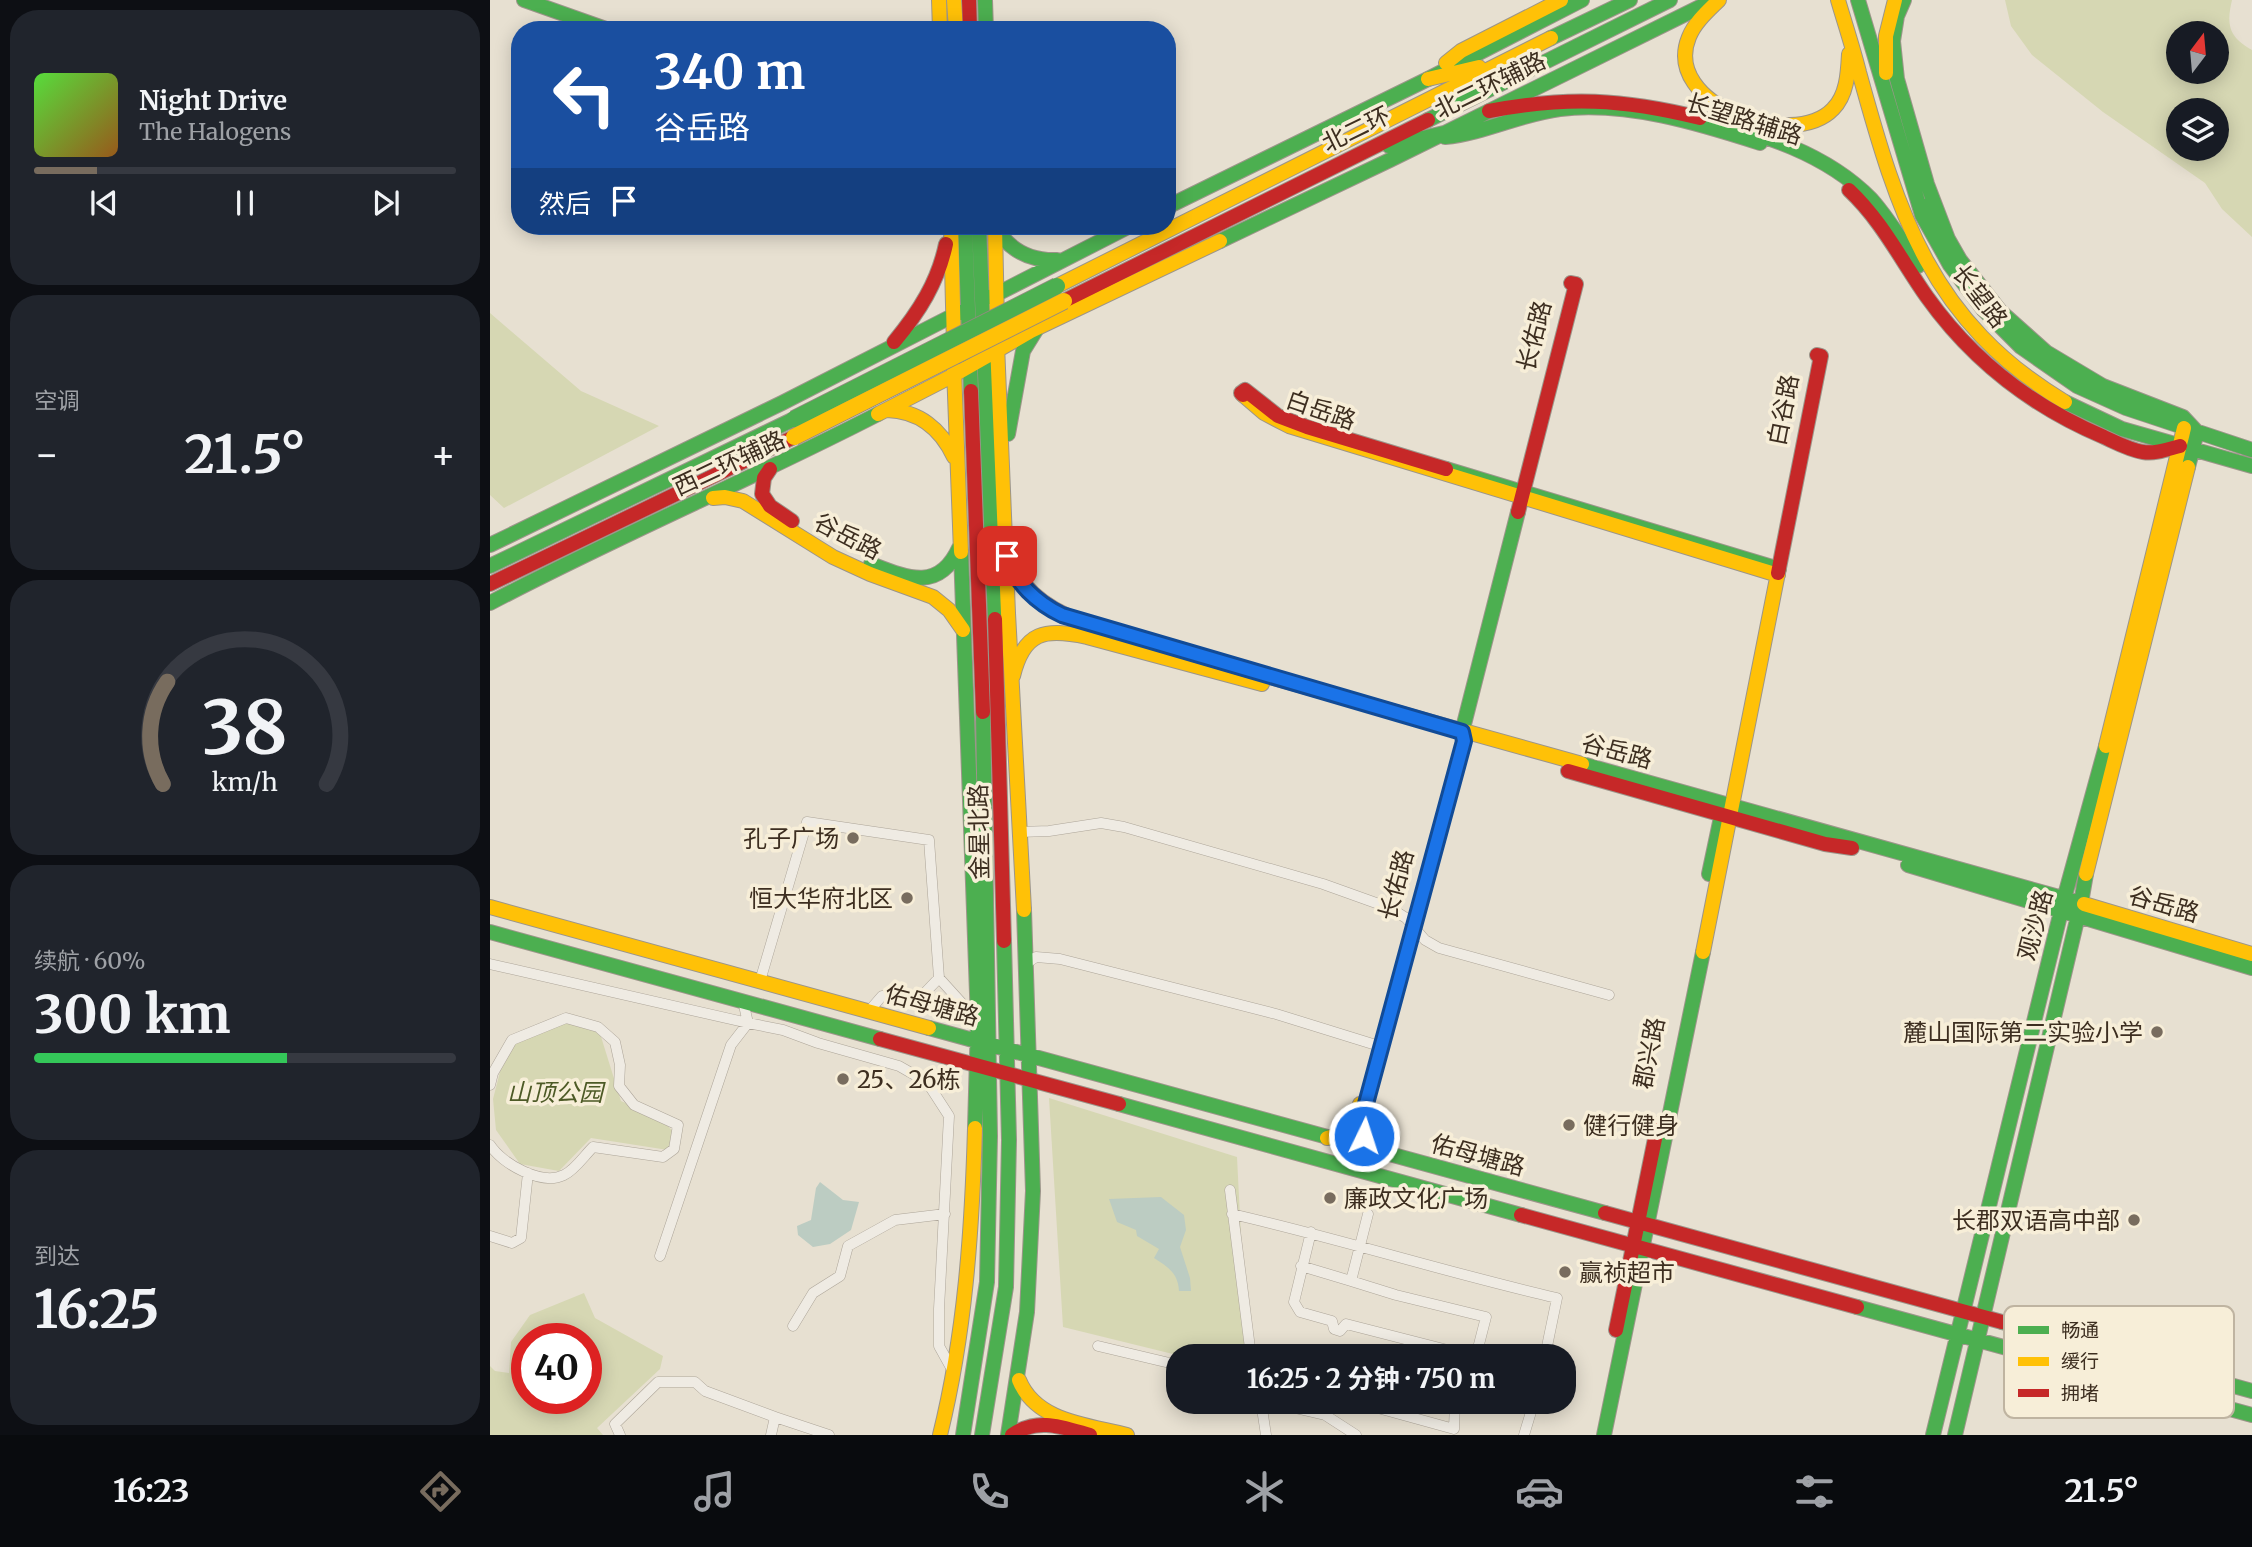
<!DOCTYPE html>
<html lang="zh">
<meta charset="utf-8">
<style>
:root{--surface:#171b24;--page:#20242c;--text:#f1f3f6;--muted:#9ea1a6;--line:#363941;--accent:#786c5e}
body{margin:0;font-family:Merriweather,"Noto Sans SC",serif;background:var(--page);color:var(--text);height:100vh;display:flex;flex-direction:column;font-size:26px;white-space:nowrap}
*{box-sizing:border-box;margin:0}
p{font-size:23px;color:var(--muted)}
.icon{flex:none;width:38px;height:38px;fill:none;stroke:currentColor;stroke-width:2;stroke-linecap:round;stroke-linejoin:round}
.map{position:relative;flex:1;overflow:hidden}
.drawer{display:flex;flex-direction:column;gap:10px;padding:10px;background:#0d0f14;width:490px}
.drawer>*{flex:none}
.banner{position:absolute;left:21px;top:21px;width:665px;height:214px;border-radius:28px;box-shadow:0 4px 18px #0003;background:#1a4fa0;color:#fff;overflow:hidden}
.needle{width:46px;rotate:16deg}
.buttons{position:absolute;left:1676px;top:21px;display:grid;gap:14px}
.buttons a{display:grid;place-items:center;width:63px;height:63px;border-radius:50%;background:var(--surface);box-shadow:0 4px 18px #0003;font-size:35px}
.speed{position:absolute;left:21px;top:1323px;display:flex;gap:14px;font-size:35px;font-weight:700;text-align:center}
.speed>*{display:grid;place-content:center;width:91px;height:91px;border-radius:50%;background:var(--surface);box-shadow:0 4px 18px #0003;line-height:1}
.speed .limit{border:10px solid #d22;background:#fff;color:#111}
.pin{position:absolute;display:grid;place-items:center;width:60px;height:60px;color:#fff;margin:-30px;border-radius:14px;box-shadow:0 4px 10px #0006}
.me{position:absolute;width:77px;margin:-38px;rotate:4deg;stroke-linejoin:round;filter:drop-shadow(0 0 5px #0008)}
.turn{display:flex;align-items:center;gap:24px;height:147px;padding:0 28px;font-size:32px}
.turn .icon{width:91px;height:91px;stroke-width:2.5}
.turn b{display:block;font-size:49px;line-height:60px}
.then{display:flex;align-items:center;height:66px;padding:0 28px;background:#0003;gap:14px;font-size:26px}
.big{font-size:52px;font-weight:700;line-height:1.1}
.drawer .card{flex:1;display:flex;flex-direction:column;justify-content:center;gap:10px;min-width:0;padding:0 24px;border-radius:28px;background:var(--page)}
.drawer .dial{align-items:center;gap:0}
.dial svg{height:182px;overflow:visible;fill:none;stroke:var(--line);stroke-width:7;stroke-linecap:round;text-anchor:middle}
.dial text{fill:var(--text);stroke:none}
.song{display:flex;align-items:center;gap:21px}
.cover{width:84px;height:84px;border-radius:10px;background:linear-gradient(135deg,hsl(110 70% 55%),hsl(30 70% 35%))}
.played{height:7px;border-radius:4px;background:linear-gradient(90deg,var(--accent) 15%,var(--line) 15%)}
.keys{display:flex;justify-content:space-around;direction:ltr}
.heat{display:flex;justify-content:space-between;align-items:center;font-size:38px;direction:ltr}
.charge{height:10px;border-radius:5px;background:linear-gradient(90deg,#34c759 60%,var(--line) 0)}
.trip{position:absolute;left:676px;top:1344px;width:410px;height:70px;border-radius:28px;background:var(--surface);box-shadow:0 4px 18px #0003;font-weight:700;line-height:70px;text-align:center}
.tab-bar{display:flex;height:112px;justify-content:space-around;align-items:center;background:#090b0e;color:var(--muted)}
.tab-bar .icon{width:49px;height:49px}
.tab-bar .on{color:var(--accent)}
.tab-bar b{font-size:32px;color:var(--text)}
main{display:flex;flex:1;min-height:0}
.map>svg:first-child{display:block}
.green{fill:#d6d7b3;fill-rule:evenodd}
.water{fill:#bcccc2}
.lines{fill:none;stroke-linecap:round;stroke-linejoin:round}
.street-casing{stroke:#ada599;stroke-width:11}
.fast-casing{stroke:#9c958a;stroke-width:16}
.slow-casing{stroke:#9c958a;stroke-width:16}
.jam-casing{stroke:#9c958a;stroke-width:16}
.street{stroke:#efebe3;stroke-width:10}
.fast{stroke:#4caf50;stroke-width:14}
.slow{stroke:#ffc107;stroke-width:14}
.jam{stroke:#c62828;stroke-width:14}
.fast-bridge-casing{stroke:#928b80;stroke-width:18;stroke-linecap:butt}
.slow-bridge-casing{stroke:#928b80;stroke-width:18;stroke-linecap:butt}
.fast-bridge{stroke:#4caf50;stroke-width:16}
.slow-bridge{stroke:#ffc107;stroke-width:16}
.route-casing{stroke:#114b97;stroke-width:18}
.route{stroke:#1a73e8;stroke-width:12}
.poi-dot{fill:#786c5e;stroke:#f7eed8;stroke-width:2.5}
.labels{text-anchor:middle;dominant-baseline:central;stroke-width:7;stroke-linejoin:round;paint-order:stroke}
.street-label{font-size:24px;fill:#3d2e20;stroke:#f7eed8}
.poi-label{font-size:24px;fill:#3d2e20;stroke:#f7eed8;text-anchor:end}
.park-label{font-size:24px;font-style:italic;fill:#4d5a26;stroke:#f7eed8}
.key{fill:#f7eed8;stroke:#bfb4a1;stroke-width:2}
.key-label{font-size:19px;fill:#3d2e20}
</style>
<main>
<section class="drawer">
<div class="card">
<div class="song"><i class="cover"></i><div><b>Night Drive</b><p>The Halogens</p></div></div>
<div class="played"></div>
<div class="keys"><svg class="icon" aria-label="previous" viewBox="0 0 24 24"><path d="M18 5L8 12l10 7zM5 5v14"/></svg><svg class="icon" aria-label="pause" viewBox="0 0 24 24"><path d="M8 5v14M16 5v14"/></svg><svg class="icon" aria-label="next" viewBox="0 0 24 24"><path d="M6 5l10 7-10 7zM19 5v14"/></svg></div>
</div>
<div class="card"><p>空调</p>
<div class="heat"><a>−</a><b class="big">21.5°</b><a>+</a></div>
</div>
<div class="card dial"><svg viewBox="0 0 100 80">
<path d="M14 69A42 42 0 1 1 86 69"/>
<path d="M14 69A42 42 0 0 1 16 24" stroke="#786c5e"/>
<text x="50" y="56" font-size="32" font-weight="700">38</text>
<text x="50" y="72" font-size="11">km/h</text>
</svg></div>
<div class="card"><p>续航 · 60%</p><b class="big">300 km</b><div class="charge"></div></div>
<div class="card"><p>到达</p><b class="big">16:25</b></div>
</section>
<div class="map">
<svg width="1762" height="1435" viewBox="0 0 1762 1435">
<rect width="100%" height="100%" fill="#e7e0d1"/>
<!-- green -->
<path class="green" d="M1515,0H1742C1736,25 1739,37 1762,50V237L1732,209L1715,183L1613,112L1542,55L1521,26ZM1689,33H1727V72H1689ZM1727,110V149H1689V110Z
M0,313L91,391L169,426L14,508L0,495Z
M77,1022L108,1027L131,1101L173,1120L183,1132L178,1150L101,1138L69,1171L30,1164L6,1130L3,1099L11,1068L26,1042Z
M559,1098L747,1157L757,1356H691L573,1327Z
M94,1293L105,1318L173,1356L170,1369L107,1428L113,1435H0V1366L5,1371L19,1373L21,1342L40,1315ZM37,1339H96V1398H37Z"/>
<!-- water -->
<path class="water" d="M330,1182L353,1200L369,1202L361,1230L340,1244L323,1247L308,1235L307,1226L321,1220L326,1188Z
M671,1197L694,1215L696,1230L690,1247L700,1278L701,1291H689C688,1273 678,1267 664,1258L669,1249L647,1236L646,1230L627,1222L619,1199Z"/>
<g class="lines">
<!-- street casing -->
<g class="street-casing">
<path id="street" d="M529,832L559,831L611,823L634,827L833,884L900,908L916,918L935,940L949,948L1119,995
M537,963L546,957L570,959L786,1014L886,1045
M0,964L258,1023L253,1001
M270,981L317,822L439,840L449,978L488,1021
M379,1011L392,996L428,1000L449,978
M0,1085L3,1073L22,1040L76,1018L108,1027L125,1042L130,1065L129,1086L144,1105L188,1125L184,1149L173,1157L103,1147C94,1156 85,1170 74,1175C52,1186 12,1164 0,1145
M740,1190L761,1356
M742,1214C851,1239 958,1273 1067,1298L1055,1356
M878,1214L861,1281L906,1295L996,1317L986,1356
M821,1232L804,1302L810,1312L842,1321L844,1329L850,1331L856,1324L981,1356
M0,1236L22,1243L31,1238L38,1173
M170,1256L241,1045L258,1023L293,1030L328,1043L409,1066L437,1082L459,1116L449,1309V1346L464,1373
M811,1266L861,1281
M303,1326L323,1293L350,1276L358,1246L405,1220L455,1214
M608,1346L688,1365
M771,1402L776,1435
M780,1402L835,1415L866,1435
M866,1402L964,1429L965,1402
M285,1417L339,1435
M130,1435L125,1424L168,1382H205L215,1391L285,1417L281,1435
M1034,1435L1044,1402"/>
</g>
<!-- fast casing -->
<g class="fast-casing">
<path id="fast" d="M34,0L119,30
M495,0L496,30
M1368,0L1432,215L1460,265L1493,309L1531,347L1587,386L1636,408L1762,450
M1414,0L1407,16L1403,41L1407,79L1437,184L1458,239L1470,260L1510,311L1556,352L1613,386L1693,417L1707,432L1698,467
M1061,38L1140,0
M1210,118C1272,134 1336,153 1381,199C1399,219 1413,243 1428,266
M938,120L1180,0
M955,137C995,133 1030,114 1070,109C1136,101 1208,123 1270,143
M899,146L954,133
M1438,205L1458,239
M677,207L938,79L1092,0
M475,226L481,391
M489,226L505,619
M506,228C520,251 540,261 567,260
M730,241L900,160L1224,0
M501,297L640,226
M1575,402L1632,429L1762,466
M518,434L533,351L546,330
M956,469L1289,569
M0,545L292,403L470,312
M471,552L488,1021L485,1128
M381,564C417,578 449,592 469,548
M0,566L304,419
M0,603C127,536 260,480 388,414
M1092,764L1594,904
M1418,865L1762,968
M1219,874L1233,808
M0,932L390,1039
M439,1028L1115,1213
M629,1104L1031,1215
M886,1151L874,1136V1111L974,742L972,732L1028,512
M1367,1307L1762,1415
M1512,1322L1762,1391
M473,1435L497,1282L500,1136L493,712
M492,1435L516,1287L519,1140L514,941
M518,1435L537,1312L543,1191L534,910
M1114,1435L1213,952
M1443,1435L1574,899L1616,746
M1465,1435L1591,903L1596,874"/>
</g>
<!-- slow casing -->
<g class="slow-casing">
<path id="slow" d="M449,0L450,30
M464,0L466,30
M1229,0C1218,11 1205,22 1199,37C1171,105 1303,151 1343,109C1357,95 1358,73 1359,54
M1348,0C1355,24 1363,48 1369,72C1408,214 1441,322 1575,402
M956,63L971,51L1071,0
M1396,73V36L1405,0
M938,79L989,67
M461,226L464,345
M505,226L507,323
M567,286L1061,38
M507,344L518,613L534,910
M464,369L471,552
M753,395L774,413L799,426L1288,575
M397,410C429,411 451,429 464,457
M388,414L464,375L541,331L730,241
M223,498L235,497L253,501L343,557L380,574L443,597L459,610L473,630
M762,672L1092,764
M523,676C534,631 555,628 597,637L772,684
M1616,746L1694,428
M1596,874L1698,467
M1594,904L1762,954
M0,907L439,1028
M1213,952L1288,573
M837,1138C856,1133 864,1122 870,1104
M529,1380C546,1422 598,1425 637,1435
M450,1435C475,1334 482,1232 485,1128"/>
</g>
<!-- jam casing -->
<g class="jam-casing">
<path id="jam" d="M479,0L480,30
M999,111C1078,96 1133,99 1210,118
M1359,190C1392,221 1411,260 1437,297C1482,360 1543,407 1614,437C1627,443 1640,450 1653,452C1666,454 1678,449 1690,446
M574,301L938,120
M404,342C429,312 448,282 456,244
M481,391L493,712
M753,395L751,393L755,390L788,416L817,427L956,469
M280,469L274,478L272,494L280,506L302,521
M1028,512L1086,284L1081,283
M515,545C526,586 553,607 592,622L762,672
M1288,573L1331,356L1327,355
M0,584L304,437
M505,619L514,941
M1078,771L1335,844L1362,848
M390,1039L629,1104
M1115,1213L1512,1322
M1031,1215L1367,1307
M1126,1330L1168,1124
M522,1435C548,1417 572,1427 600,1435"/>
</g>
<!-- street -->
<use href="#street" class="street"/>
<!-- fast -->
<use href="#fast" class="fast"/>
<!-- slow -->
<use href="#slow" class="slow"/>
<!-- jam -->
<use href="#jam" class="jam"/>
<!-- fast-bridge casing -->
<g class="fast-bridge-casing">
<path id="fast-bridge" d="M304,419L567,286"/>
</g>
<!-- slow-bridge casing -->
<g class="slow-bridge-casing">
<path id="slow-bridge" d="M304,437L574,301"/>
</g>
<!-- fast-bridge -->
<use href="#fast-bridge" class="fast-bridge"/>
<!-- slow-bridge -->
<use href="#slow-bridge" class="slow-bridge"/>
</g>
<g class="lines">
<!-- route casing -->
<g class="route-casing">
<path id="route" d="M517,556C525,583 547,603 572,615L972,732L974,741L874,1111V1136"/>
</g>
<!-- route -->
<use href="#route" class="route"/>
</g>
<!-- markers -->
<g class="poi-dot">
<circle cx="363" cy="838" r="7"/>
<circle cx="417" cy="898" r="7"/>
<circle cx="1667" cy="1032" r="7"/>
<circle cx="353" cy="1079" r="7"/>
<circle cx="1079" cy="1125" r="7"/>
<circle cx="840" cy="1198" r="7"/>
<circle cx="1644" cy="1220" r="7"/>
<circle cx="1075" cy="1272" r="7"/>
</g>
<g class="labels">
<!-- street labels -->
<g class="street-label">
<text transform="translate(1000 85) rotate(-26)">北二环辅路</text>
<text transform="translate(1254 119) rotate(17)">长望路辅路</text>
<text transform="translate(866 129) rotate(-26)">北二环</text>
<text transform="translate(1490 296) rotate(52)">长望路</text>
<text transform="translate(1044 336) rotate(-76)">长佑路</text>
<text transform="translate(831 410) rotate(19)">白岳路</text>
<text transform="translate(1293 410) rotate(-79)">白谷路</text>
<text transform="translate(239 463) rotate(-25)">西二环辅路</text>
<text transform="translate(358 536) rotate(27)">谷岳路</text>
<text transform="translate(1127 751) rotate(15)">谷岳路</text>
<text transform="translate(489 832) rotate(-91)">金星北路</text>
<text transform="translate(906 885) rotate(-75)">长佑路</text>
<text transform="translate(1674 904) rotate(16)">谷岳路</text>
<text transform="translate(1545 925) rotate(-75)">观沙路</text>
<text transform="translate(442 1005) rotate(15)">佑母塘路</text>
<text transform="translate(1159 1053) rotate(-79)">郡兴路</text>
<text transform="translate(988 1155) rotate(15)">佑母塘路</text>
</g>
<!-- poi labels -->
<g class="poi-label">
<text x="349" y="838">孔子广场</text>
<text x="403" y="898">恒大华府北区</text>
<text x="1653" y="1032">麓山国际第二实验小学</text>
<text x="367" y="1079" text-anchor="start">25、26栋</text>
<text x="1093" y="1125" text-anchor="start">健行健身</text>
<text x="854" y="1198" text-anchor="start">廉政文化广场</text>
<text x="1630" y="1220">长郡双语高中部</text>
<text x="1089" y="1272" text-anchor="start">赢祯超市</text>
</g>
<!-- park labels -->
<g class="park-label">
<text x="65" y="1092">山顶公园</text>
</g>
</g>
<!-- legend -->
<rect x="1514" y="1306" width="230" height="112" rx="10" class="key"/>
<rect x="1528" y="1326" width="31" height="8" fill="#4caf50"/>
<rect x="1528" y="1357" width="31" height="9" fill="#ffc107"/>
<rect x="1528" y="1389" width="31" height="8" fill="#c62828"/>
<g class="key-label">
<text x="1571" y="1337">畅通</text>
<text x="1571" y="1368">缓行</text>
<text x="1571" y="1400">拥堵</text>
</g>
</svg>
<div class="buttons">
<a><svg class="needle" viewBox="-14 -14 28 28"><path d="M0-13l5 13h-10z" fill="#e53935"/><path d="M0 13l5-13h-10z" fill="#9ea1a6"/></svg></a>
<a><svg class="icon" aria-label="layers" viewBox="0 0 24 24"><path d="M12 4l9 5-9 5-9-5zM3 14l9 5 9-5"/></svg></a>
</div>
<div class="speed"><div class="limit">40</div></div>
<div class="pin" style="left:517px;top:556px;background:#d93025"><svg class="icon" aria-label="arrive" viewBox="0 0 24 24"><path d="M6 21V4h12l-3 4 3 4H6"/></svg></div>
<svg class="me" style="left:874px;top:1136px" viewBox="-20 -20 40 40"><circle r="17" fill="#1a73e8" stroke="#fff" stroke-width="3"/><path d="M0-11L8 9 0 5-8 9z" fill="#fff"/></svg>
<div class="trip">16:25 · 2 分钟 · 750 m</div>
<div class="banner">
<div class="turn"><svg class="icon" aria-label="left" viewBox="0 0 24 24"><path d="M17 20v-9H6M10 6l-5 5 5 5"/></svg><div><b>340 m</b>谷岳路</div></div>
<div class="then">然后<svg class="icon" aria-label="arrive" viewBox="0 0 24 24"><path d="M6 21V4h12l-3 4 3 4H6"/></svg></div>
</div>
</div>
</main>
<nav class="tab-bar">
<b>16:23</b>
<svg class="icon on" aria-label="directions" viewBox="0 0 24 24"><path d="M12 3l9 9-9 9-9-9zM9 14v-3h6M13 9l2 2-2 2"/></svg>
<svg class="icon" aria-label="music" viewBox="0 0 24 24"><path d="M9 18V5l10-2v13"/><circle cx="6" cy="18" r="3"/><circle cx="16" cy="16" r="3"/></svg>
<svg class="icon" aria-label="phone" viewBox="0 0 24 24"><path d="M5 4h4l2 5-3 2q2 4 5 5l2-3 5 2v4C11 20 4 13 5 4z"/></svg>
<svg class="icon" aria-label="climate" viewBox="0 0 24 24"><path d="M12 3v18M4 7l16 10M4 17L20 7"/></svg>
<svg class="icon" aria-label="car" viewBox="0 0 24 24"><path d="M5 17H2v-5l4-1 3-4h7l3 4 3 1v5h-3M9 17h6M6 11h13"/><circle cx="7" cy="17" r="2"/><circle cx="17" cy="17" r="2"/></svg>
<svg class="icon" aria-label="filters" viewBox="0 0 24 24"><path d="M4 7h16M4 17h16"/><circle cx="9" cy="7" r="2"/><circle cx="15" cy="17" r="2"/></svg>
<b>21.5°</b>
</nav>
